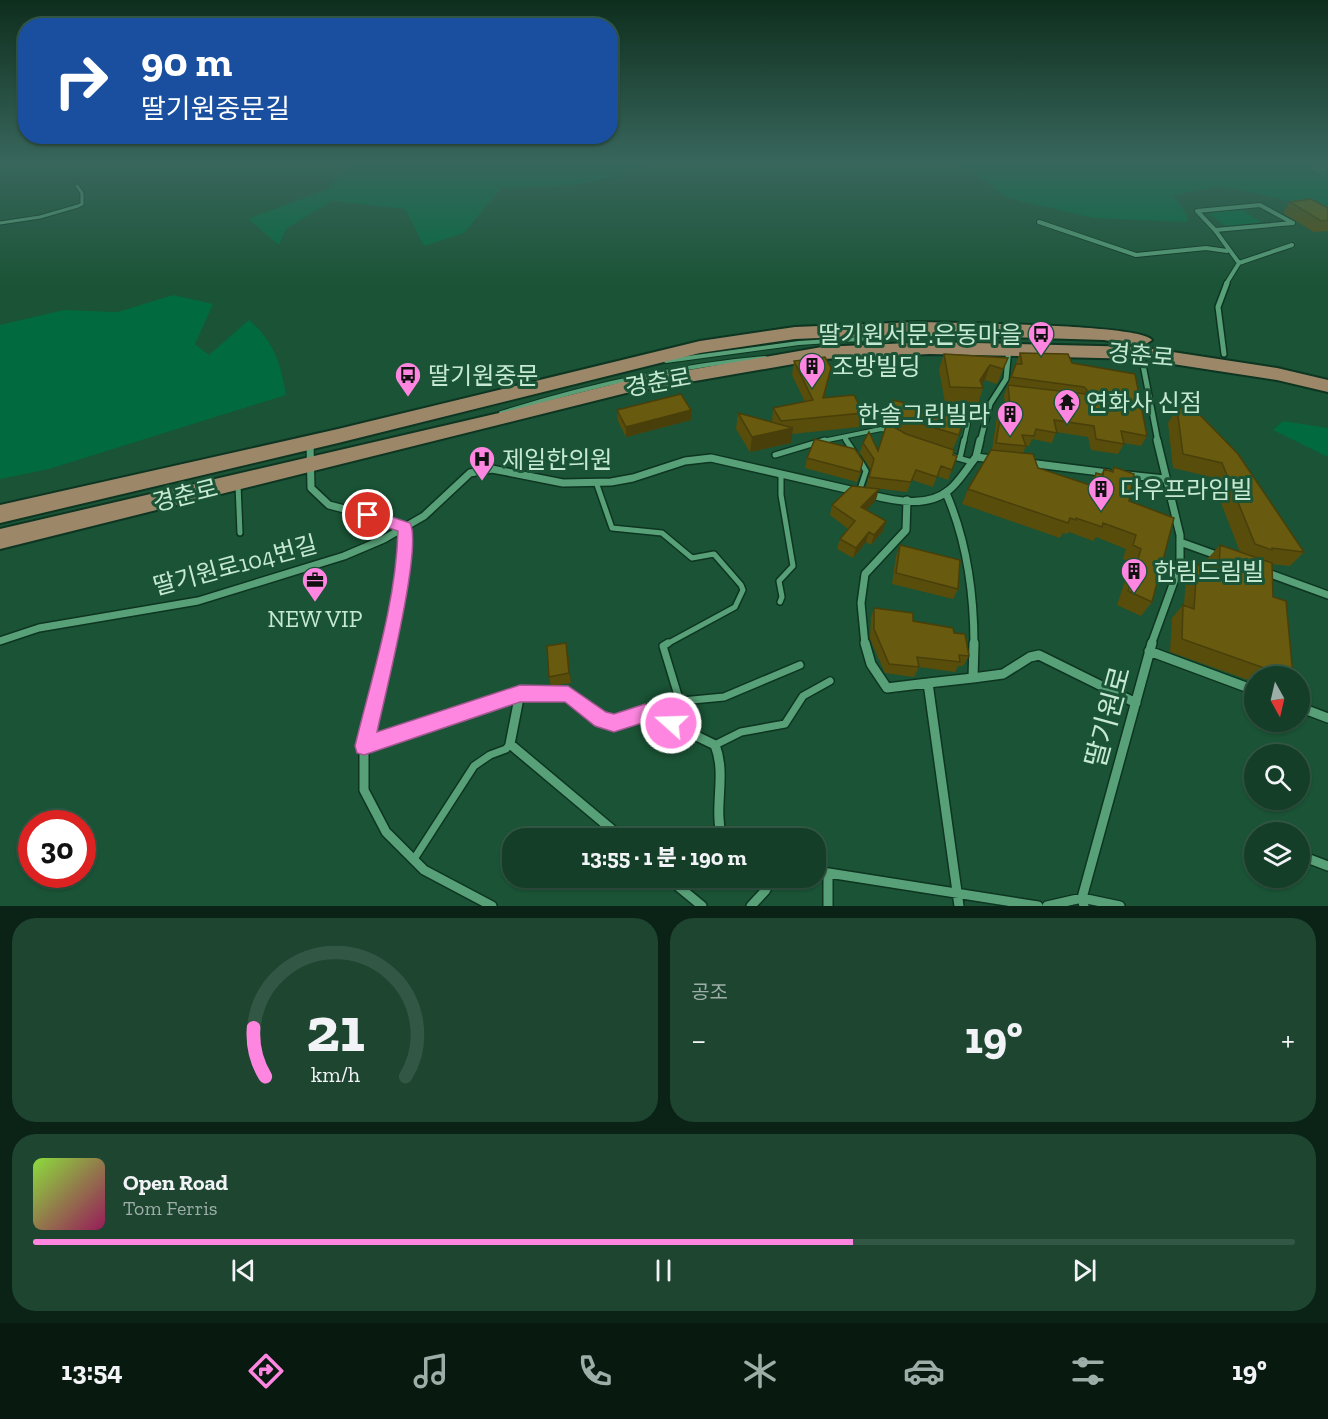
<!DOCTYPE html>
<html lang="ko">
<meta charset="utf-8">
<style>
:root{--surface:#143e28;--page:#1d4530;--text:#f1f3f6;--muted:#9daea8;--line:#335745;--accent:#fe86e0}
body{margin:0;font-family:"Zilla Slab","Noto Sans KR",serif;background:var(--page);color:var(--text);height:100vh;display:flex;flex-direction:column;font-size:22px;white-space:nowrap}
*{box-sizing:border-box;margin:0}
p{font-size:20px;color:var(--muted)}
.icon{flex:none;width:33px;height:33px;fill:none;stroke:currentColor;stroke-width:2;stroke-linecap:round;stroke-linejoin:round}
.map{position:relative;height:906px;overflow:hidden}
.details{display:flex;flex-direction:column;gap:12px;padding:12px;background:#0b2216;flex:1}
.details>*{flex:none}
.hud{position:absolute;left:18px;top:18px;width:600px;height:126px;border-radius:24px;box-shadow:0 2px 4px #0004,0 0 0 2px var(--line);background:#1a4fa0;color:#fff;overflow:hidden}
.needle{width:39px;rotate:172deg}
.tools{position:absolute;left:1244px;top:666px;display:grid;gap:12px}
.tools a{display:grid;place-items:center;width:66px;height:66px;border-radius:50%;background:var(--surface);box-shadow:0 2px 4px #0004,0 0 0 2px var(--line);font-size:30px}
.speed{position:absolute;left:18px;top:810px;display:flex;gap:12px;font-size:30px;font-weight:700;text-align:center}
.speed>*{display:grid;place-content:center;width:78px;height:78px;border-radius:50%;background:var(--surface);box-shadow:0 2px 4px #0004,0 0 0 2px var(--line);line-height:1}
.speed .limit{border:9px solid #d22;background:#fff;color:#111}
.pin{position:absolute;display:grid;place-items:center;width:51px;height:51px;color:#fff;margin:-26px;border:3px solid #fff;border-radius:50%;box-shadow:0 2px 6px #0007}
.me{position:absolute;width:66px;margin:-33px;rotate:290deg;stroke-linejoin:round;filter:drop-shadow(0 0 4px #0008)}
.turn{display:flex;align-items:center;gap:21px;height:126px;padding:0 24px;font-size:27px}
.turn .icon{width:78px;height:78px;stroke-width:2.5}
.turn b{display:block;font-size:42px;line-height:51px}
.big{font-size:45px;font-weight:800;line-height:1.1}
.details .tile{flex:1;display:flex;flex-direction:column;justify-content:center;gap:9px;min-width:0;padding:0 21px;border-radius:24px;background:var(--page)}
.details .dial{align-items:center;gap:0}
.dial svg{height:156px;overflow:visible;fill:none;stroke:var(--line);stroke-width:7;stroke-linecap:round;text-anchor:middle}
.dial text{fill:var(--text);stroke:none}
.song{display:flex;align-items:center;gap:18px}
.cover{width:72px;height:72px;border-radius:9px;background:linear-gradient(135deg,hsl(90 70% 55%),hsl(330 70% 35%))}
.played{height:6px;border-radius:3px;background:linear-gradient(90deg,var(--accent) 65%,var(--line) 65%)}
.keys{display:flex;justify-content:space-around;direction:ltr}
.heat{display:flex;justify-content:space-between;align-items:center;font-size:33px;direction:ltr}
.details .tiles{flex:1;display:grid;gap:12px;grid-template-columns:1fr 1fr}
.tile:last-child{grid-column:span 2}
.trip{position:absolute;left:502px;top:828px;width:324px;height:60px;border-radius:24px;background:var(--surface);box-shadow:0 2px 4px #0004,0 0 0 2px var(--line);font-weight:800;line-height:60px;text-align:center}
.dock{display:flex;height:96px;justify-content:space-around;align-items:center;background:#081910;color:var(--muted)}
.dock .icon{width:42px;height:42px}
.dock .selected{color:var(--accent)}
.dock b{font-size:27px;color:var(--text)}
.map>svg:first-child{display:block}
.green{fill:#026a3f}
.lines{fill:none;stroke-linecap:round;stroke-linejoin:round}
.highway-tunnel{stroke:#346a4d;stroke-width:18;stroke-dasharray:18 9;stroke-linecap:butt}
.lane-far3-casing{stroke:#0d3521;stroke-width:5}
.lane-far2-casing{stroke:#0d3521;stroke-width:6}
.lane-far1-casing{stroke:#0d3521;stroke-width:8}
.lane-casing{stroke:#0d3521;stroke-width:10}
.street-far3-casing{stroke:#0d3521;stroke-width:6}
.street-far2-casing{stroke:#0d3521;stroke-width:8}
.street-far1-casing{stroke:#0d3521;stroke-width:10}
.street-casing{stroke:#0d3521;stroke-width:12}
.primary-casing{stroke:#0d3521;stroke-width:4}
.lane-far3{stroke:#58a178;stroke-width:3}
.lane-far2{stroke:#58a178;stroke-width:4}
.lane-far1{stroke:#58a178;stroke-width:5}
.lane{stroke:#58a178;stroke-width:7}
.street-far3{stroke:#58a178;stroke-width:4}
.street-far2{stroke:#58a178;stroke-width:5}
.street-far1{stroke:#58a178;stroke-width:7}
.street{stroke:#58a178;stroke-width:9}
.primary{fill:#9c8869;fill-rule:evenodd}
.wall{fill:#594d0c}
.shaded-wall{fill:#493f0a}
.building{fill:#685a0e;stroke:#493f0a;stroke-width:1.5}
.route{fill:#fe86e0;stroke:#a55792;stroke-width:1.5}
.labels{text-anchor:middle;dominant-baseline:central;stroke-width:6;stroke-linejoin:round;paint-order:stroke}
.poi-label{font-size:24px;fill:#c5e9d2;stroke:#1a5335;text-anchor:start}
.street-label{font-size:24px;fill:#c5e9d2;stroke:#1a5335}
.near-street-label{font-size:28px;fill:#c5e9d2;stroke:#1a5335}
</style>
<div class="map">
<svg width="1328" height="906" viewBox="0 0 1328 906">
<rect width="100%" height="100%" fill="#1a5335"/>
<!-- green -->
<path class="green" d="M351,161H650C604,188 552,187 501,188L464,233L424,246L405,209L332,201L286,229L279,245L248,219L327,189Z
M956,161H1328V210L1242,190L1217,187L1173,195L1187,215V222L1093,218L1008,198Z
M1242,210L1263,223L1226,226L1206,212Z
M173,295L213,304L195,344L209,355L249,320C274,341 281,364 286,395L49,469L0,479V325L64,310L118,312Z
M1283,421L1328,428V457L1273,430Z"/>
<g class="lines">
<!-- highway-tunnel -->
<path class="highway-tunnel" d="M1315,161L1328,168"/>
<!-- lane-far3 casing -->
<g class="lane-far3-casing">
<path id="lane-far3" d="M0,223L40,217L78,206L82,204V193L77,186"/>
</g>
<!-- lane-far2 casing -->
<g class="lane-far2-casing">
<path id="lane-far2" d="M666,361L799,343L935,334
M501,413C588,386 674,366 765,358
M844,437L847,442
M818,442L881,429L888,430
M964,442L968,424"/>
</g>
<!-- lane-far1 casing -->
<g class="lane-far1-casing">
<path id="lane-far1" d="M846,440L854,452
M775,455L825,440
M951,456L972,462
M960,458L964,440
M859,459L866,471L859,492
M596,482L612,528L662,533L692,558L714,554L741,585L743,590L735,607L665,645
M238,485L240,533
M780,602L782,597L779,581L793,566L781,495V474"/>
</g>
<!-- lane casing -->
<g class="lane-casing">
<path id="lane" d="M668,643L663,646L680,702
M648,712L682,701L724,697L800,665
M715,745L741,732L785,724L803,696L830,681
M414,859L474,766L490,755L506,749L510,744"/>
</g>
<!-- street-far3 casing -->
<g class="street-far3-casing">
<path id="street-far3" d="M1260,205L1293,223L1215,230L1197,211Z
M1039,222L1136,255L1206,248L1227,251
M1215,230L1239,263L1226,284
M1239,263L1292,245"/>
</g>
<!-- street-far2 casing -->
<g class="street-far2-casing">
<path id="street-far2" d="M1138,339L1158,442
M1224,354L1218,307L1227,283
M980,442L990,404L1006,379L1009,348"/>
</g>
<!-- street-far1 casing -->
<g class="street-far1-casing">
<path id="street-far1" d="M310,443L311,488L329,505L387,520L405,528V551L388,645
M976,457L980,440
M1029,463L1108,473
M1127,475L1165,479
M946,493C967,541 974,592 974,645
M871,495C895,501 928,508 949,490C960,481 967,468 976,457L992,459
M1180,542L1219,556
M1265,572L1328,595
M0,641L39,628L198,601L344,556L384,539L424,516L470,473L492,469L563,483L611,482L633,478L685,461L711,458L855,491
M865,645L861,603L865,574L906,530L907,500
M1151,645L1180,565V535L1157,440"/>
</g>
<!-- street casing -->
<g class="street-casing">
<path id="street" d="M388,643L364,746V790L386,832L424,870L492,906
M865,643L871,664L887,688L928,683
M1149,651L1254,690
M973,678L1003,674L1030,657L1039,655L1136,703
M520,693L510,744L622,838
M1299,707L1328,718
M364,746L520,693L568,694L601,719L614,723L645,713L651,714L715,745C727,775 713,807 722,838
M1299,855L1328,866
M816,871L1038,906
M828,873V906
M668,878L702,906
M751,906L765,891L772,878
M959,906L928,683L973,678L974,643
M1047,906L1082,898L1120,906
M1084,906L1082,898L1152,643"/>
</g>
<!-- primary casing -->
<g class="primary-casing">
<path id="primary" d="M917,322C948,323 1141,324 1152,340L1143,346L1104,340L917,334L795,339L700,353L338,443L0,523V505L338,429L700,341L795,327Z
M930,342L1140,347L1277,368L1328,380V392L1277,380L1140,359L930,354L822,359L626,393L0,549V529L499,413L626,381L822,347Z"/>
</g>
<!-- lane-far3 -->
<use href="#lane-far3" class="lane-far3"/>
<!-- lane-far2 -->
<use href="#lane-far2" class="lane-far2"/>
<!-- lane-far1 -->
<use href="#lane-far1" class="lane-far1"/>
<!-- lane -->
<use href="#lane" class="lane"/>
<!-- street-far3 -->
<use href="#street-far3" class="street-far3"/>
<!-- street-far2 -->
<use href="#street-far2" class="street-far2"/>
<!-- street-far1 -->
<use href="#street-far1" class="street-far1"/>
<!-- street -->
<use href="#street" class="street"/>
<!-- primary -->
<use href="#primary" class="primary"/>
</g>
<!-- wall -->
<path class="wall" d="M1290,202L1328,208V231L1314,232L1283,213Z
M1020,353L1072,363L1147,436L1141,446L1124,443V444L1118,454L1091,450L1088,437L1056,432L1052,443L1032,439L1029,446H1026L1023,453L1038,468L1089,485L1096,473L1101,474L1104,469L1111,471L1114,467L1129,501L1174,518L1152,602L1141,616L1117,605L1131,563L1123,559L1126,549L1096,537L1093,541L1069,532L1067,534L1063,533L1060,538L962,504L968,489L992,450L997,416L1002,406H1005L1004,395Z
M944,354L1008,358L997,384L985,380L982,384L983,388L978,404L945,403L939,369Z
M794,361L831,368L824,398L863,413L859,427L792,434L791,443L750,452L736,429L738,413L772,422L773,408L805,402L792,375Z
M893,400L959,435L953,449V455L957,456L948,480L937,476L933,487L912,480L907,492L866,487L871,470L860,453L863,443L878,451L886,425Z
M1177,408L1304,552L1290,566L1272,564L1273,597L1293,676H1254V682L1170,652L1172,618L1183,605H1184L1186,578L1197,564L1208,568V558L1220,545L1240,552L1211,477L1173,468L1168,423Z
M617,410L691,420L626,437L618,421Z
M807,458L861,472L857,482L805,468Z
M876,500L866,510L883,531L871,545L866,542L853,558L837,549L840,539L848,529L830,515L832,505Z
M900,545L958,589L953,599L892,584L896,556Z
M874,608L954,633L969,656L963,666H958L955,672L919,667L914,677L885,673L870,639L871,618Z
M568,653L571,683L551,686L549,677Z"/>
<!-- shaded-wall -->
<path class="shaded-wall" d="M990,365L985,380L979,388L980,380Z
M831,368L828,382L820,412L823,398Z
M691,410V420L626,437V427Z
M793,428L791,443L750,452L752,437Z
M879,489L876,500L859,518L861,507Z
M886,521L883,531L871,545L874,535Z
M869,532L866,542L853,558L856,548Z
M566,643L568,653L571,683L569,673Z"/>
<!-- building -->
<path class="building" d="M1311,199L1328,208V220L1321,221L1290,202Z
M1020,353L1068,354L1072,363L1135,374L1147,436L1121,431L1124,444L1096,439L1094,426L1054,420L1057,433L1036,429L1034,436L1022,435L1026,446L996,443L1002,406L1010,407L1008,385L1086,394L1087,390L1084,387L1011,377L1016,364H1022Z
M944,354L1008,358L1003,369L990,365L980,380L983,388L950,387Z
M825,357L831,368L823,398L854,395L863,413L781,421L773,408L813,400L794,361Z
M681,394L691,410L626,427L617,410Z
M893,400L964,417L959,435L908,420L890,410Z
M1177,408L1197,412L1238,454L1304,552L1272,548V550L1255,544L1222,463L1183,454Z
M738,413L793,428L752,437Z
M887,423L906,434L954,450L953,455L957,456L952,470L941,466L937,477L916,470L911,482L869,477L874,459L863,443L869,432L878,451Z
M815,439L855,449L863,461L860,472L807,458Z
M991,450L1033,454L1038,468L1093,486L1096,473L1103,475L1104,469L1113,472L1114,467L1134,474L1129,501L1174,518L1152,602L1128,591L1141,549L1133,545L1136,535L1103,523L1102,527L1076,518V520L1070,518L1068,523L968,489Z
M852,486L879,489L861,507L886,521L874,535L869,532L856,548L840,539L855,521L832,505Z
M900,545L960,560L958,589L896,573Z
M1220,545L1272,563L1273,597L1286,601L1293,676H1287L1182,639L1183,605L1194,609L1197,564L1219,572Z
M874,608L913,613V621L953,628L954,633L965,634L969,656L959,655L960,662L917,657L919,667L889,664L874,629Z
M566,643L569,673L549,677L547,646Z"/>
<!-- sky -->
<linearGradient id="sky" x2="0" y2="1"><stop stop-color="#0e2e1d"/><stop offset="0.56" stop-color="#38665c"/><stop offset="1" stop-color="#38665c" stop-opacity="0"/></linearGradient>
<rect width="1328" height="288" fill="url(#sky)"/>
<!-- route -->
<path class="route" d="M368,509L410,523C423,547 384,699 377,732L520,685L568,686L606,712L614,714L645,704L677,717L680,723L677,730L671,732L645,722L614,732L595,726L565,702H520L364,755L357,753L355,746C372,676 396,603 398,531L363,519L361,515Z"/>
<!-- icons -->
<defs>
<g id="bus-pin" transform="scale(1.35)"><path d="M0 17L-7.5 6A9.5 9.5 0 1 1 7.5 6Z" fill="#fe86e0" stroke="#1a5335"/><path d="M-5-6H5V4H4V6H2V4H-2V6H-4V4H-5ZM-3.5-4V0h7V-4ZM-3.5 1.2v1.5H-2V1.2ZM2 1.2v1.5H3.5V1.2Z" fill="#111"/></g>
<g id="building-pin" transform="scale(1.35)"><path d="M0 17L-7.5 6A9.5 9.5 0 1 1 7.5 6Z" fill="#fe86e0" stroke="#1a5335"/><path d="M-4-6H4V6H1V3H-1V6H-4ZM-2.5-4.3h1.7v1.8h-1.7ZM.8-4.3h1.7v1.8H.8ZM-2.5-1h1.7V.8h-1.7ZM.8-1h1.7V.8H.8Z" fill="#111"/></g>
<g id="temple-pin" transform="scale(1.35)"><path d="M0 17L-7.5 6A9.5 9.5 0 1 1 7.5 6Z" fill="#fe86e0" stroke="#1a5335"/><path d="M0-6L5-2H3V0L6.5 2.5H4V6H1.5V3h-3V6H-4V2.5H-6.5L-3 0V-2H-5Z" fill="#111"/></g>
<g id="hospital-pin" transform="scale(1.35)"><path d="M0 17L-7.5 6A9.5 9.5 0 1 1 7.5 6Z" fill="#fe86e0" stroke="#1a5335"/><path d="M-5-5h3v3.5h4V-5h3V5h-3V1.5h-4V5h-3Z" fill="#111"/></g>
<g id="office-pin" transform="scale(1.35)"><path d="M0 17L-7.5 6A9.5 9.5 0 1 1 7.5 6Z" fill="#fe86e0" stroke="#1a5335"/><path d="M-6-3h4V-5.5h4V-3h4V5H-6ZM-1-4.5V-3h2v-1.5ZM-6 0V1H6V0Z" fill="#111"/></g>
</defs>
<g fill-rule="evenodd">
<use href="#bus-pin" x="1041" y="334"/>
<use href="#building-pin" x="812" y="366"/>
<use href="#bus-pin" x="408" y="375"/>
<use href="#temple-pin" x="1067" y="402"/>
<use href="#building-pin" x="1010" y="414"/>
<use href="#hospital-pin" x="482" y="459"/>
<use href="#building-pin" x="1101" y="489"/>
<use href="#building-pin" x="1134" y="571"/>
<use href="#office-pin" x="315" y="580"/>
</g>
<g class="labels">
<!-- poi labels -->
<g class="poi-label">
<text x="1022" y="334" text-anchor="end">딸기원서문.은동마을</text>
<text x="832" y="366">조방빌딩</text>
<text x="428" y="375">딸기원중문</text>
<text x="1086" y="402">연화사 신점</text>
<text x="990" y="414" text-anchor="end">한솔그린빌라</text>
<text x="502" y="459">제일한의원</text>
<text x="1120" y="489">다우프라임빌</text>
<text x="1154" y="571">한림드림빌</text>
<text x="315" y="618" text-anchor="middle">NEW VIP</text>
</g>
<!-- street labels -->
<g class="street-label">
<text transform="translate(1141 355) rotate(5)">경춘로</text>
<text transform="translate(658 382) rotate(-10)">경춘로</text>
<text transform="translate(185 495) rotate(-14)">경춘로</text>
<text transform="translate(235 565) rotate(-15)">딸기원로104번길</text>
</g>
<!-- near-street labels -->
<g class="near-street-label">
<text transform="translate(1108 717) rotate(-75)">딸기원로</text>
</g>
</g>
</svg>
<div class="tools">
<a><svg class="needle" viewBox="-14 -14 28 28"><path d="M0-13l5 13h-10z" fill="#e53935"/><path d="M0 13l5-13h-10z" fill="#9daea8"/></svg></a>
<a><svg class="icon" aria-label="search" viewBox="0 0 24 24"><circle cx="10" cy="10" r="6"/><path d="M15 15l6 6"/></svg></a>
<a><svg class="icon" aria-label="layers" viewBox="0 0 24 24"><path d="M12 4l9 5-9 5-9-5zM3 14l9 5 9-5"/></svg></a>
</div>
<div class="speed"><div class="limit">30</div></div>
<div class="pin" style="left:368px;top:515px;background:#d93025"><svg class="icon" aria-label="arrive" viewBox="0 0 24 24"><path d="M6 21V4h12l-3 4 3 4H6"/></svg></div>
<svg class="me" style="left:671px;top:723px" viewBox="-20 -20 40 40"><circle r="17" fill="#fe86e0" stroke="#fff" stroke-width="3"/><path d="M0-11L8 9 0 5-8 9z" fill="#fff"/></svg>
<div class="trip">13:55 · 1 분 · 190 m</div>
<div class="hud">
<div class="turn"><svg class="icon" aria-label="right" viewBox="0 0 24 24"><path d="M7 20v-9h11M14 6l5 5-5 5"/></svg><div><b>90 m</b>딸기원중문길</div></div>
</div>
</div>
<section class="details">
<div class="tiles">
<div class="tile dial"><svg viewBox="0 0 100 80">
<path d="M14 69A42 42 0 1 1 86 69"/>
<path d="M14 69A42 42 0 0 1 8 44" stroke="#fe86e0"/>
<text x="50" y="56" font-size="32" font-weight="700">21</text>
<text x="50" y="72" font-size="11">km/h</text>
</svg></div>
<div class="tile"><p>공조</p>
<div class="heat"><a>−</a><b class="big">19°</b><a>+</a></div>
</div>
<div class="tile">
<div class="song"><i class="cover"></i><div><b>Open Road</b><p>Tom Ferris</p></div></div>
<div class="played"></div>
<div class="keys"><svg class="icon" aria-label="previous" viewBox="0 0 24 24"><path d="M18 5L8 12l10 7zM5 5v14"/></svg><svg class="icon" aria-label="pause" viewBox="0 0 24 24"><path d="M8 5v14M16 5v14"/></svg><svg class="icon" aria-label="next" viewBox="0 0 24 24"><path d="M6 5l10 7-10 7zM19 5v14"/></svg></div>
</div>
</div>
</section>
<nav class="dock">
<b>13:54</b>
<svg class="icon selected" aria-label="directions" viewBox="0 0 24 24"><path d="M12 3l9 9-9 9-9-9zM9 14v-3h6M13 9l2 2-2 2"/></svg>
<svg class="icon" aria-label="music" viewBox="0 0 24 24"><path d="M9 18V5l10-2v13"/><circle cx="6" cy="18" r="3"/><circle cx="16" cy="16" r="3"/></svg>
<svg class="icon" aria-label="phone" viewBox="0 0 24 24"><path d="M5 4h4l2 5-3 2q2 4 5 5l2-3 5 2v4C11 20 4 13 5 4z"/></svg>
<svg class="icon" aria-label="climate" viewBox="0 0 24 24"><path d="M12 3v18M4 7l16 10M4 17L20 7"/></svg>
<svg class="icon" aria-label="car" viewBox="0 0 24 24"><path d="M5 17H2v-5l4-1 3-4h7l3 4 3 1v5h-3M9 17h6M6 11h13"/><circle cx="7" cy="17" r="2"/><circle cx="17" cy="17" r="2"/></svg>
<svg class="icon" aria-label="filters" viewBox="0 0 24 24"><path d="M4 7h16M4 17h16"/><circle cx="9" cy="7" r="2"/><circle cx="15" cy="17" r="2"/></svg>
<b>19°</b>
</nav>
